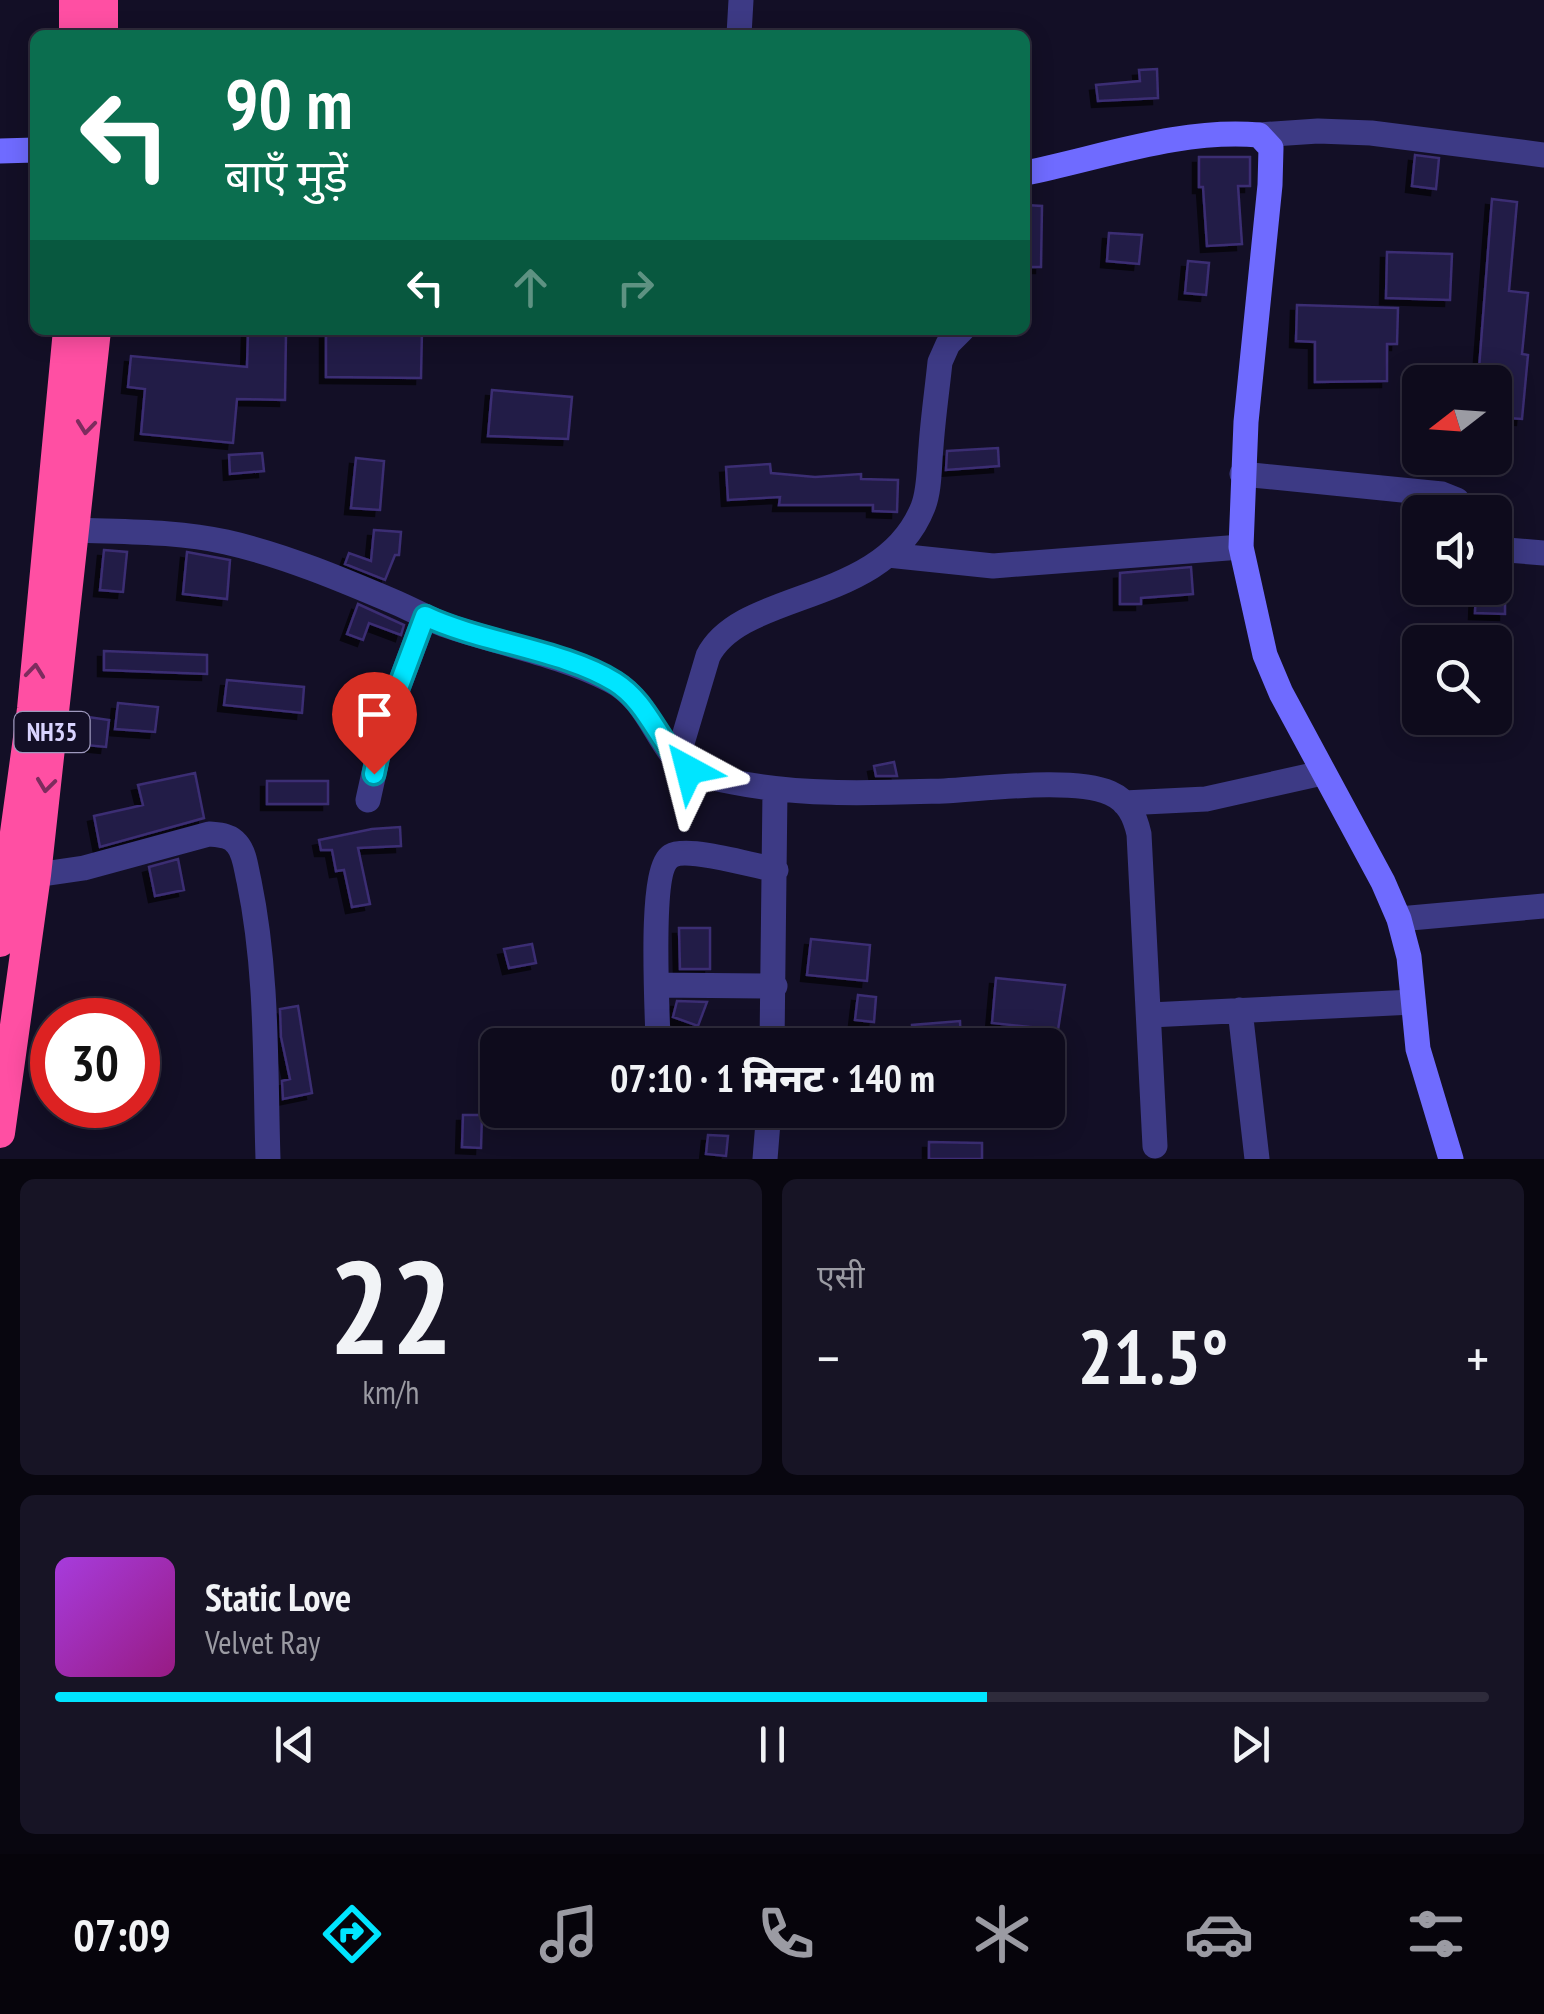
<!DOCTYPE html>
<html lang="hi">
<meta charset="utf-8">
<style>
:root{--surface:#0e0b1c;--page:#171425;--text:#f1f3f6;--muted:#9b9ba3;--line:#2e2b3b;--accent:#00e5ff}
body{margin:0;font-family:"PT Sans Narrow","Noto Sans Devanagari",sans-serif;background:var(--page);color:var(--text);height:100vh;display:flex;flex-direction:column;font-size:38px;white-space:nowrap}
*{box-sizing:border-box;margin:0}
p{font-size:32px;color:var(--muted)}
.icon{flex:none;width:55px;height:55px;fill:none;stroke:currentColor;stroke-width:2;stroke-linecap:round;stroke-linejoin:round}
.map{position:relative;height:1159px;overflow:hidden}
.sheet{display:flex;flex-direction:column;gap:20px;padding:20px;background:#08060f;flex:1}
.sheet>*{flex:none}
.hud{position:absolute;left:30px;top:30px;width:1000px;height:305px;border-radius:15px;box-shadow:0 5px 25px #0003,0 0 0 2px var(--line);background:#0b6e4f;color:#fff;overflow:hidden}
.needle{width:65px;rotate:253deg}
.buttons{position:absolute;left:1402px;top:365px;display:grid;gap:20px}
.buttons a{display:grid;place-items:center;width:110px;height:110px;border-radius:15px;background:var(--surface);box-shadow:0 5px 25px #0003,0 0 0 2px var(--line);font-size:50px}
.speed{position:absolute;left:30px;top:998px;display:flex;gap:20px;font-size:50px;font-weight:700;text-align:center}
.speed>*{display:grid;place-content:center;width:130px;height:130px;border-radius:50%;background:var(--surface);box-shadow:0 5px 25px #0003,0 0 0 2px var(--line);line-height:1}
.speed .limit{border:15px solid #d22;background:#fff;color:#111}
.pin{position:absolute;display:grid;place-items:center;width:85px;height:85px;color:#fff;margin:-102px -42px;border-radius:50% 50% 50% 0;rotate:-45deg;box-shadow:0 0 10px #0007}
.pin .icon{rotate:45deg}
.me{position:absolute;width:110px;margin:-55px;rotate:322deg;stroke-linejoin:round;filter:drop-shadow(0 0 8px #0008)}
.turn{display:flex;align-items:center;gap:35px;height:210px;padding:0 30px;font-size:45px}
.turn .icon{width:130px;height:130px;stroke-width:2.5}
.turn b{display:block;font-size:70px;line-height:85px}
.lanes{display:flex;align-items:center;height:95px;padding:0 30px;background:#0003;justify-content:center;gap:50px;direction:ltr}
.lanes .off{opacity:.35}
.big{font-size:75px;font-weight:800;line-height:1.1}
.sheet .tile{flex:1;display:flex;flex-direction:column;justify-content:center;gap:15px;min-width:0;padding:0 35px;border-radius:15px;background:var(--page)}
.sheet .dial{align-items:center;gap:0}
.dial b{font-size:130px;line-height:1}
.song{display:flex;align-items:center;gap:30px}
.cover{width:120px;height:120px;border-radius:15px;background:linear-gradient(135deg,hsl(280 70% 55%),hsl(310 70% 35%))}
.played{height:10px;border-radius:5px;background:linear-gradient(90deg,var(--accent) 65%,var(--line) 65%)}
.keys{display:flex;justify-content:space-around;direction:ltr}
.heat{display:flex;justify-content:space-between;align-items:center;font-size:55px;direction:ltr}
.sheet .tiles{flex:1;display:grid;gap:20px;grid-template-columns:1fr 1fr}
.tile:last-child{grid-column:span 2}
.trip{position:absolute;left:480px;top:1028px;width:585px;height:100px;border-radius:15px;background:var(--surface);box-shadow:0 5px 25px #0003,0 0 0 2px var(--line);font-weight:800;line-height:100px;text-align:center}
.dock{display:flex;height:160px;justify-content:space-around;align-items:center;background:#06040b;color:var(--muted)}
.dock .icon{width:70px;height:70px}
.dock .on{color:var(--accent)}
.dock b{font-size:45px;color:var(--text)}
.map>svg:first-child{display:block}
.building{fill:#241b47;stroke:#3b2d73;stroke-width:2.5;filter:url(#shadow)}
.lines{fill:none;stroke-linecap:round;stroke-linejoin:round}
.street{stroke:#3d3a85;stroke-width:25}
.secondary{stroke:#6f6bff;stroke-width:25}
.highway{stroke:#ff4fa3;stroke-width:30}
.oneway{stroke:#7d2c5e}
.route-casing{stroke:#0095a6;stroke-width:25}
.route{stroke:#00e5ff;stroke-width:18}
.labels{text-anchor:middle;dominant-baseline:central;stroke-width:10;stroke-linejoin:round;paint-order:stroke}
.shield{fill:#130f26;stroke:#9e99be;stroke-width:2.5}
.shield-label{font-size:25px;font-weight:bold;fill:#d9d4ff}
</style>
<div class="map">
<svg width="1544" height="1159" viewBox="0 0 1544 1159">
<defs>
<filter id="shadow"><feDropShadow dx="-6" dy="6" stdDeviation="0" flood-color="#0009"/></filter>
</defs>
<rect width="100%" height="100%" fill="#130f26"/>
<!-- building -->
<path class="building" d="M1157,69L1158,98L1098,101L1096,85L1140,81L1139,70Z
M1415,155L1439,158L1436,189L1412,186Z
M1199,157H1250V186H1238L1242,244L1207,246L1203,187H1199Z
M1492,199L1517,202L1509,291L1528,293L1522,354L1528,355L1522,419L1495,417V382H1478Z
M1025,205L1042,206L1041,267H1025Z
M1109,233L1142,235L1139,264L1107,261Z
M1387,252L1452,254L1450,300L1386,298Z
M1188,261L1209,263L1206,295L1185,293Z
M1297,305L1398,308L1397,344H1387V381L1315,382V342L1296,341Z
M398,330H422L421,378L326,377V333Z
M248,332L286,333L285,400L237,399L233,443L141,434L145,389L128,387L131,356L247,367Z
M492,390L572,397L568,439L488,436Z
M998,448L999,466L946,470L947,451Z
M262,453L264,471L230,474L229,455Z
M356,458L384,461L380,510L351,508Z
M770,464L771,473L815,477L861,474V479L898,480L897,512L873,511V505H779L780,497L728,500L726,467Z
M374,530L401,532L399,555H395L385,580L345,564L349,553L371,561Z
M104,550L127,552L123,592L100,590Z
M187,552L230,560L227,599L183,594Z
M1191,567L1193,594L1141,598V604H1120V573Z
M1476,588H1505V614L1475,613Z
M358,604L404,625L401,635L369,623L363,640L347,634Z
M104,651L207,655V674L104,670Z
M227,680L304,687L302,713L224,705Z
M118,703L158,707L155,732L115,729Z
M88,717L109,720L106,747L85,745Z
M894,762L897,776H876L874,766Z
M195,773L204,818L100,847L94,816L143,805L138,785Z
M267,781H328V804H267Z
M400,827L401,846L358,848L370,904L352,907L344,870L336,871L332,850H321L319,840L372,829Z
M178,859L184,890L155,896L149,867Z
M679,928H710V969H680Z
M811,939L870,945L867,981L807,975Z
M532,944L536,963L509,968L504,949Z
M996,978L1065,985L1058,1030L992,1023Z
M858,995L876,997L874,1022L855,1020Z
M677,1001L707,1002L698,1026L673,1017Z
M298,1006L312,1093L283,1099L282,1081L290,1079L281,1037L280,1009Z
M960,1021L961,1045H913L912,1025Z
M463,1115H482L481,1148L462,1147Z
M708,1135L728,1136L726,1156L706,1154Z
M929,1142L982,1143V1159H929Z"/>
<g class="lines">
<!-- street -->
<path class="street" d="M739,35L741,0
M1259,135L1318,131L1371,133L1544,155
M1242,474L1442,494L1457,500L1462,512
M75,530C125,532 177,531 226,542C284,555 343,580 397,603C413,610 429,619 445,625C500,644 559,654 610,680C651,700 658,752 689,770C702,777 719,779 733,782C803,796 872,793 944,791C985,789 1073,777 1110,793C1128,801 1135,816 1139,834L1155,1146
M1495,549L1544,553
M888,555L993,566L1241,547
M677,760L708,656C742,589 884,606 923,507C930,489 929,466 931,447C933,418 937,391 940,362L948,344L962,330
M368,800L385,723L425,616
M1124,803L1206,799L1322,773
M36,875L84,868L209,834C219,835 230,835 237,844C245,853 246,869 249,881C268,973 265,1066 268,1159
M1399,919L1544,906
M657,985L775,986
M1240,1010L1257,1159
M1150,1015L1413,1002
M658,1045C658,1015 648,870 671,856C687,846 755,866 776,870
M772,1045L775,790
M765,1159L769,1110"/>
<!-- secondary -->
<path class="secondary" d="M0,151L35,150
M1025,173C1100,158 1181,128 1259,135L1271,148L1270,185L1246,422L1241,547L1265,655L1281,693L1383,882L1399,919L1409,957L1418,1049L1451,1159"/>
<!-- highway -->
<path class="highway" d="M74,0V35
M103,0V35
M0,942L32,709L68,330
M0,1133L36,875L96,330"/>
</g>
<!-- one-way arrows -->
<defs><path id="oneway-chevron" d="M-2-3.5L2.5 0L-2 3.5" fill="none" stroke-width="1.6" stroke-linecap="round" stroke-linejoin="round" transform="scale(2.5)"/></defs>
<g class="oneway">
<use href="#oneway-chevron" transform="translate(86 427) rotate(96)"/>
<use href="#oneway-chevron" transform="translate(35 671) rotate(-84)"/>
<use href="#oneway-chevron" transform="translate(46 785) rotate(97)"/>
</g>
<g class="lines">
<!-- route casing -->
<g class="route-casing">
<path id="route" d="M374,774L385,723L425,616C482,643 564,650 615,682C650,704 659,746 689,770"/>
</g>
<!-- route -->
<use href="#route" class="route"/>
</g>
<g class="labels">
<!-- shield labels -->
<rect class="shield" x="14.5" y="712" width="75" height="40" rx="8"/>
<g class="shield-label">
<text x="52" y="732">NH35</text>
</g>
</g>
</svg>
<div class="buttons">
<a><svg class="needle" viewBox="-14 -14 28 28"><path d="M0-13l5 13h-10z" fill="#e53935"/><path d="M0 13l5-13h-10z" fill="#9b9ba3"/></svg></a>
<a><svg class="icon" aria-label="sound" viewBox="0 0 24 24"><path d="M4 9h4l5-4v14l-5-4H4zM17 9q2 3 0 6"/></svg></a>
<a><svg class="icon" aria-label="search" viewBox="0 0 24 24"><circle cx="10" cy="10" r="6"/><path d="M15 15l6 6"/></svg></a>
</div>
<div class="speed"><div class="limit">30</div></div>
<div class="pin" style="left:374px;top:774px;background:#d93025"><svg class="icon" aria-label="arrive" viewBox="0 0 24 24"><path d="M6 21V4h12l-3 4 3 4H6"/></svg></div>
<svg class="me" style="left:689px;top:770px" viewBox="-20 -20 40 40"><path d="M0-17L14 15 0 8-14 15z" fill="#00e5ff" stroke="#fff" stroke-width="4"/></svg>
<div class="trip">07:10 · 1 मिनट · 140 m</div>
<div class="hud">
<div class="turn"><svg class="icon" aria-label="left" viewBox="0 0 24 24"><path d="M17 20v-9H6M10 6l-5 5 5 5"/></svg><div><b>90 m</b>बाएँ मुड़ें</div></div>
<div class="lanes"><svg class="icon" aria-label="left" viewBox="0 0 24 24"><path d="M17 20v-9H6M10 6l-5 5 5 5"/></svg><svg class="icon off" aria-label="ahead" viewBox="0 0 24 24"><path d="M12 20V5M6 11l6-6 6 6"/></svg><svg class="icon off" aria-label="right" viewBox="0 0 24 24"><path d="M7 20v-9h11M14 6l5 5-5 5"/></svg></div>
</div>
</div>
<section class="sheet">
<div class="tiles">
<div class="tile dial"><b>22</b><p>km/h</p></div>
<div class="tile"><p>एसी</p>
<div class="heat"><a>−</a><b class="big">21.5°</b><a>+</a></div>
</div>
<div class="tile">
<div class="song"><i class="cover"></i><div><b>Static Love</b><p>Velvet Ray</p></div></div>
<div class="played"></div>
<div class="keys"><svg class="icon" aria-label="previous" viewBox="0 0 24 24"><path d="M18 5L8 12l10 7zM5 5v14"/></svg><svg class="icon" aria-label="pause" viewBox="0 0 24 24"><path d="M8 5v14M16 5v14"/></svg><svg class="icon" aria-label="next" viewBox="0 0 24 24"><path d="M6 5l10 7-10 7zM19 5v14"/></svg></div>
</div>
</div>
</section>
<nav class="dock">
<b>07:09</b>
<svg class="icon on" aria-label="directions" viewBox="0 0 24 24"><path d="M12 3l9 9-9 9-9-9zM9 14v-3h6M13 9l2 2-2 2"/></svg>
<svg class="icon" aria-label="music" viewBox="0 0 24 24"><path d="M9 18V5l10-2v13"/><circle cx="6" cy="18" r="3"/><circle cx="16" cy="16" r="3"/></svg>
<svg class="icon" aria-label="phone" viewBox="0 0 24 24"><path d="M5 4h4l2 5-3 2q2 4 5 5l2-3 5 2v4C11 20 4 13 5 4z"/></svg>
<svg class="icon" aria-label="climate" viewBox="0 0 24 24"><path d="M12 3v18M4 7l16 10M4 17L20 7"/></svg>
<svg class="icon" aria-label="car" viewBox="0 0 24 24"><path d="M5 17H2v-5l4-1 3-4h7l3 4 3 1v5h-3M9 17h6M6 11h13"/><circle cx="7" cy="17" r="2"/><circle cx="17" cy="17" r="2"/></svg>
<svg class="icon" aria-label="filters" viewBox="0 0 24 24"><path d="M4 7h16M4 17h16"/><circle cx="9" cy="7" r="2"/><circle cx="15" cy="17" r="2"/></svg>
</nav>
